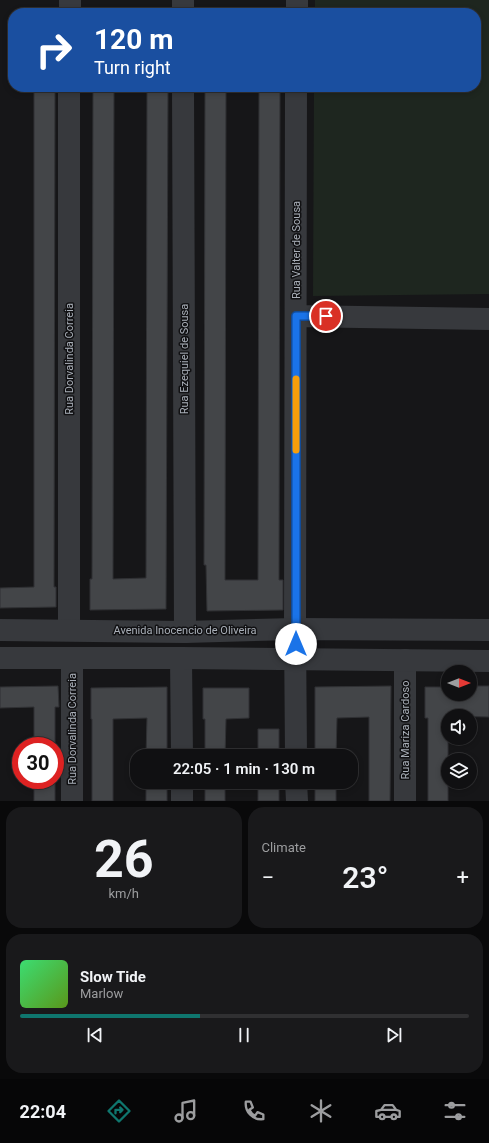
<!DOCTYPE html>
<meta charset="utf-8">
<style>
:root{--surface:#101012;--page:#19191b;--text:#f1f3f6;--muted:#9c9d9f;--line:#303032;--accent:#0f766e}
body{margin:0;font-family:Roboto,sans-serif;background:var(--page);color:var(--text);height:100vh;display:flex;flex-direction:column;font-size:15px;white-space:nowrap}
*{box-sizing:border-box;margin:0}
p{font-size:13px;color:var(--muted)}
.icon{flex:none;width:22px;height:22px;fill:none;stroke:currentColor;stroke-width:2;stroke-linecap:round;stroke-linejoin:round}
.map{position:relative;height:801px;overflow:hidden}
.details{display:flex;flex-direction:column;gap:6px;padding:6px;background:#09090a;flex:1}
.details>*{flex:none}
.hud{position:absolute;left:8px;top:8px;width:473px;height:84px;border-radius:16px;box-shadow:0 2px 6px #0003,0 0 0 1px var(--line);background:#1a4fa0;color:#fff;overflow:hidden}
.needle{width:26px;rotate:90deg}
.buttons{position:absolute;left:441px;top:665px;display:grid;gap:8px}
.buttons a{display:grid;place-items:center;width:36px;height:36px;border-radius:50%;background:var(--surface);box-shadow:0 2px 6px #0003,0 0 0 1px var(--line);font-size:20px}
.speed{position:absolute;left:12px;top:737px;display:flex;gap:8px;font-size:20px;font-weight:700;text-align:center}
.speed>*{display:grid;place-content:center;width:52px;height:52px;border-radius:50%;background:var(--surface);box-shadow:0 2px 6px #0003,0 0 0 1px var(--line);line-height:1}
.speed .limit{border:6px solid #d22;background:#fff;color:#111}
.pin{position:absolute;display:grid;place-items:center;width:34px;height:34px;color:#fff;margin:-17px;border:2px solid #fff;border-radius:50%;box-shadow:0 1px 4px #0007}
.me{position:absolute;width:44px;margin:-22px;rotate:0deg;stroke-linejoin:round;filter:drop-shadow(0 0 3px #0008)}
.turn{display:flex;align-items:center;gap:14px;height:84px;padding:0 20px;font-size:18px}
.turn .icon{width:52px;height:52px;stroke-width:2.5}
.turn b{display:block;font-size:28px;line-height:34px}
.big{font-size:30px;font-weight:600;line-height:1.1}
.details .widget{flex:1;display:flex;flex-direction:column;justify-content:center;gap:6px;min-width:0;padding:0 14px;border-radius:16px;background:var(--page)}
.details .dial{align-items:center;gap:0}
.dial b{font-size:52px;line-height:1}
.song{display:flex;align-items:center;gap:12px}
.cover{width:48px;height:48px;border-radius:6px;background:linear-gradient(135deg,hsl(140 70% 55%),hsl(90 70% 35%))}
.played{height:4px;border-radius:2px;background:linear-gradient(90deg,var(--accent) 40%,var(--line) 40%)}
.keys{display:flex;justify-content:space-around;direction:ltr}
.heat{display:flex;justify-content:space-between;align-items:center;font-size:22px;direction:ltr}
.details .tiles{flex:1;display:grid;gap:6px;grid-template-columns:1fr 1fr}
.widget:last-child{grid-column:span 2}
.trip{position:absolute;left:130px;top:749px;width:228px;height:40px;border-radius:16px;background:var(--surface);box-shadow:0 2px 6px #0003,0 0 0 1px var(--line);font-weight:600;line-height:40px;text-align:center}
.dock{display:flex;height:64px;justify-content:space-around;align-items:center;background:#060607;color:var(--muted)}
.dock .icon{width:28px;height:28px}
.dock .active{color:var(--accent)}
.dock b{font-size:18px;color:var(--text)}
.map>svg:first-child{display:block}
.green{fill:#1e261f}
.building{fill:#434548;stroke:#303134}
.lines{fill:none;stroke-linecap:round;stroke-linejoin:round}
.minor{stroke:#37393d;stroke-width:22}
.tertiary{stroke:#37393d;stroke-width:22}
.route-casing{stroke:#114b97;stroke-width:10}
.route{stroke:#1a73e8;stroke-width:7}
.slow{stroke:#f59e0b;stroke-width:7}
.labels{text-anchor:middle;dominant-baseline:central;stroke-width:3;stroke-linejoin:round;paint-order:stroke}
.street-label{font-size:11px;fill:#a9afb8;stroke:#111113}
</style>
<div class="map">
<svg width="489" height="801" viewBox="0 0 489 801">
<rect width="100%" height="100%" fill="#161618"/>
<!-- green -->
<path class="green" d="M315,0H489V294L313,296L314,87H476V13H315Z"/>
<!-- building -->
<path class="building" d="M34,87H55L54,587H56V607L0,608V588L34,587Z
M93,87H114L113,579L146,578L147,87H168L166,609L90,610V579H92Z
M205,87H226L225,580H258L259,87H280L279,580H283V610L207,611L206,565H204Z
M58,686L59,707H55V746H34V707L0,708V687Z
M391,686L390,801H369V717L337,718L336,756H315V687Z
M470,686H489V717L448,716V801H428V718H425V687H448V694H470Z
M167,687V756H146L147,718L113,719V801H92V719H91V688Z
M203,688H249V718L226,719L225,756H205V719H203Z
M258,729H279V756H258Z
M34,780H55V801H34Z
M146,782H167V801H146Z
M205,782H225V801H205Z
M258,782H279V801H258Z
M315,782H336V801H315Z"/>
<g class="lines">
<!-- minor -->
<path class="minor" d="M183,0V13
M70,13V0
M297,13V0
M183,87L185,632
M296,316L489,319
M69,630V87
M181,658L182,756
M405,660V801
M296,756L295,629L296,87
M182,782V801
M296,782L297,801
M72,801V658"/>
<!-- tertiary -->
<path class="tertiary" d="M0,630L185,632L295,629L489,630
M0,658H181L489,661"/>
</g>
<g class="lines">
<!-- route casing -->
<g class="route-casing">
<path id="route" d="M296,644V316H326"/>
</g>
<!-- route -->
<use href="#route" class="route"/>
<!-- slow -->
<path class="slow" d="M296,450V379"/>
</g>
<g class="labels">
<!-- street labels -->
<g class="street-label">
<text transform="translate(296 250) rotate(-90)">Rua Valter de Sousa</text>
<text transform="translate(69 359) rotate(-90)">Rua Dorvalinda Correia</text>
<text transform="translate(184 359) rotate(-90)">Rua Ezequiel de Sousa</text>
<text x="185" y="630">Avenida Inocencio de Oliveira</text>
<text transform="translate(72 729) rotate(-90)">Rua Dorvalinda Correia</text>
<text transform="translate(405 730) rotate(-90)">Rua Mariza Cardoso</text>
</g>
</g>
</svg>
<div class="buttons">
<a><svg class="needle" viewBox="-14 -14 28 28"><path d="M0-13l5 13h-10z" fill="#e53935"/><path d="M0 13l5-13h-10z" fill="#9c9d9f"/></svg></a>
<a><svg class="icon" aria-label="sound" viewBox="0 0 24 24"><path d="M4 9h4l5-4v14l-5-4H4zM17 9q2 3 0 6"/></svg></a>
<a><svg class="icon" aria-label="layers" viewBox="0 0 24 24"><path d="M12 4l9 5-9 5-9-5zM3 14l9 5 9-5"/></svg></a>
</div>
<div class="speed"><div class="limit">30</div></div>
<div class="pin" style="left:326px;top:316px;background:#d93025"><svg class="icon" aria-label="arrive" viewBox="0 0 24 24"><path d="M6 21V4h12l-3 4 3 4H6"/></svg></div>
<svg class="me" style="left:296px;top:644px" viewBox="-20 -20 40 40"><circle r="19" fill="#fff"/><path d="M0-13L10 11 0 6-10 11z" fill="#1a73e8"/></svg>
<div class="trip">22:05 · 1 min · 130 m</div>
<div class="hud">
<div class="turn"><svg class="icon" aria-label="right" viewBox="0 0 24 24"><path d="M7 20v-9h11M14 6l5 5-5 5"/></svg><div><b>120 m</b>Turn right</div></div>
</div>
</div>
<section class="details">
<div class="tiles">
<div class="widget dial"><b>26</b><p>km/h</p></div>
<div class="widget"><p>Climate</p>
<div class="heat"><a>−</a><b class="big">23°</b><a>+</a></div>
</div>
<div class="widget">
<div class="song"><i class="cover"></i><div><b>Slow Tide</b><p>Marlow</p></div></div>
<div class="played"></div>
<div class="keys"><svg class="icon" aria-label="previous" viewBox="0 0 24 24"><path d="M18 5L8 12l10 7zM5 5v14"/></svg><svg class="icon" aria-label="pause" viewBox="0 0 24 24"><path d="M8 5v14M16 5v14"/></svg><svg class="icon" aria-label="next" viewBox="0 0 24 24"><path d="M6 5l10 7-10 7zM19 5v14"/></svg></div>
</div>
</div>
</section>
<nav class="dock">
<b>22:04</b>
<svg class="icon active" aria-label="directions" viewBox="0 0 24 24"><path d="M12 3l9 9-9 9-9-9zM9 14v-3h6M13 9l2 2-2 2"/></svg>
<svg class="icon" aria-label="music" viewBox="0 0 24 24"><path d="M9 18V5l10-2v13"/><circle cx="6" cy="18" r="3"/><circle cx="16" cy="16" r="3"/></svg>
<svg class="icon" aria-label="phone" viewBox="0 0 24 24"><path d="M5 4h4l2 5-3 2q2 4 5 5l2-3 5 2v4C11 20 4 13 5 4z"/></svg>
<svg class="icon" aria-label="climate" viewBox="0 0 24 24"><path d="M12 3v18M4 7l16 10M4 17L20 7"/></svg>
<svg class="icon" aria-label="car" viewBox="0 0 24 24"><path d="M5 17H2v-5l4-1 3-4h7l3 4 3 1v5h-3M9 17h6M6 11h13"/><circle cx="7" cy="17" r="2"/><circle cx="17" cy="17" r="2"/></svg>
<svg class="icon" aria-label="filters" viewBox="0 0 24 24"><path d="M4 7h16M4 17h16"/><circle cx="9" cy="7" r="2"/><circle cx="15" cy="17" r="2"/></svg>
</nav>
